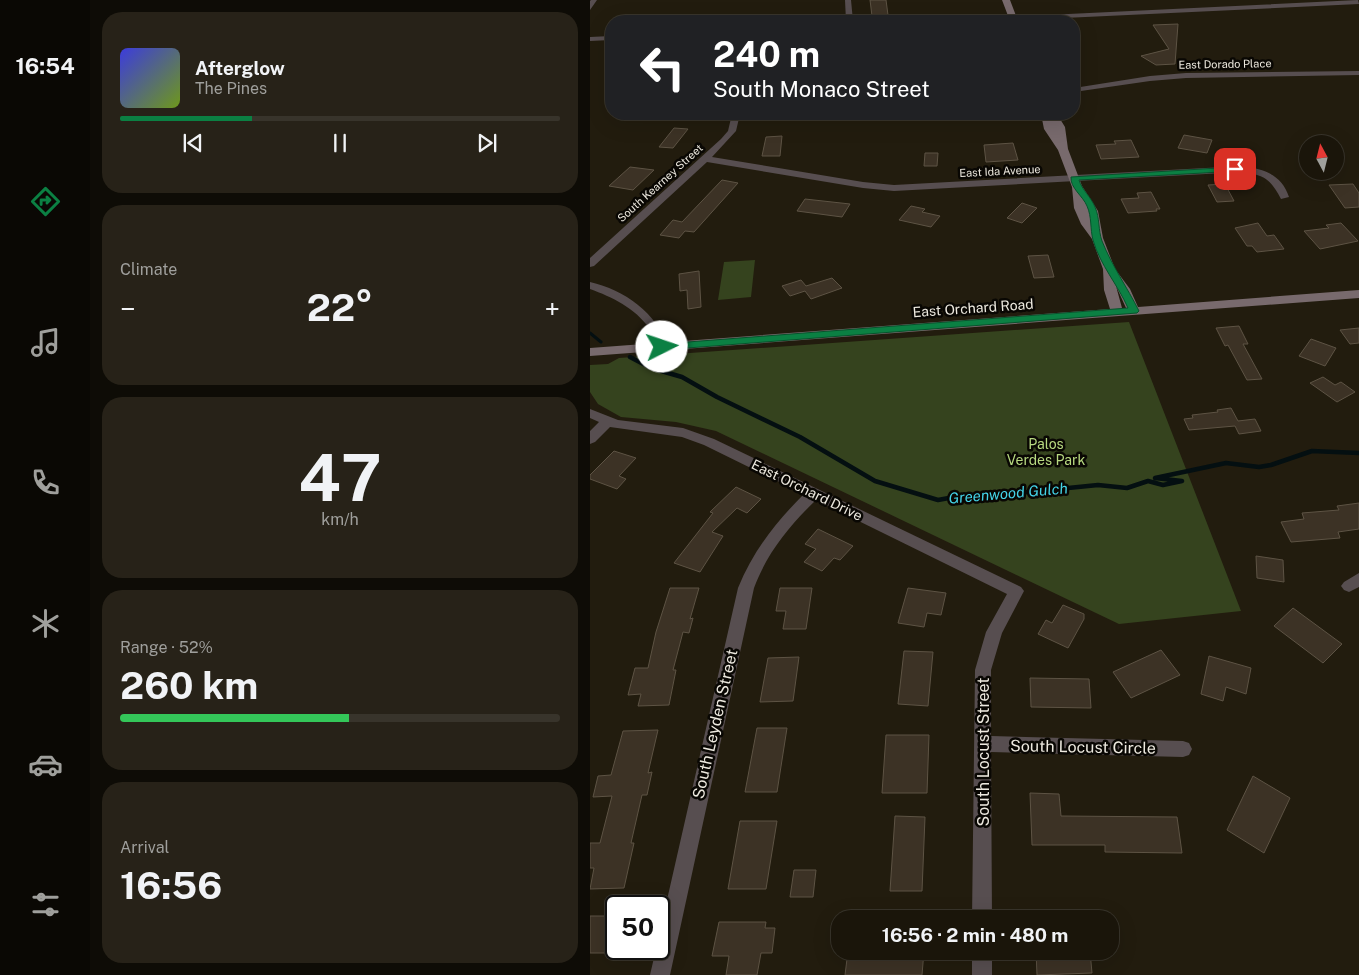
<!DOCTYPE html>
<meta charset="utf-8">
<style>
:root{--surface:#1a150a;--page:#272218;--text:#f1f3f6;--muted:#9f9f9c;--line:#38342b;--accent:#0b8043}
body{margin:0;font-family:"Public Sans",sans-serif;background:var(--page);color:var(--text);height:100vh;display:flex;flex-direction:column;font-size:19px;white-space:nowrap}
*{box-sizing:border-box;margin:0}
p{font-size:16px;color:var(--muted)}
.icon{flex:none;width:28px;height:28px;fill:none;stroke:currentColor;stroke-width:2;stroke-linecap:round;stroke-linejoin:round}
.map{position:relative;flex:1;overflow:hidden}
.panel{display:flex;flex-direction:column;gap:12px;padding:12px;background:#0e0c06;width:500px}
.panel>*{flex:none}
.banner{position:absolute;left:15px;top:15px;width:475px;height:105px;border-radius:20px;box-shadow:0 5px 20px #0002,0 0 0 1px var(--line);background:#202124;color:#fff;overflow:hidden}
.needle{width:32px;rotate:353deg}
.buttons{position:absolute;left:709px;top:135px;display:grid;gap:10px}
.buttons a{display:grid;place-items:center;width:45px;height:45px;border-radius:50%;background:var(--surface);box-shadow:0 5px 20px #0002,0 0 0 1px var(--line);font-size:25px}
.speed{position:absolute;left:15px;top:895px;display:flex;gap:10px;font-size:25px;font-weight:700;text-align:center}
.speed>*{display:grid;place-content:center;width:65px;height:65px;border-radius:50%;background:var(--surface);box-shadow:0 5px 20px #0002,0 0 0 1px var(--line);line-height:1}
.speed .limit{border:2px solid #111;border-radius:8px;background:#fff;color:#111}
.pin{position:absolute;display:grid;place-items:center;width:42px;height:42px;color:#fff;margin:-21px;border-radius:10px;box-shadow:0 2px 8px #0006}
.me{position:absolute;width:55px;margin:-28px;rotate:86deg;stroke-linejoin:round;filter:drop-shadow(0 0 4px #0008)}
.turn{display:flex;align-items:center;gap:18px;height:105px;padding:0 25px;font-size:22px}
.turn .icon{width:65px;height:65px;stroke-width:2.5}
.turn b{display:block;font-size:35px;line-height:42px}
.big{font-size:38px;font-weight:700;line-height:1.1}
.panel .card{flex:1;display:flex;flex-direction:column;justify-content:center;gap:8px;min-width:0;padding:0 18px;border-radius:20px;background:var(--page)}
.panel .dial{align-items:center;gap:0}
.dial b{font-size:65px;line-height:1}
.song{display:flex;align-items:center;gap:15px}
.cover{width:60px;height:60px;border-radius:8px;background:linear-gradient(135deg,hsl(240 70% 55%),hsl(80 70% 35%))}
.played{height:5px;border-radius:2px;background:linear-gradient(90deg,var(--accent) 30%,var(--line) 30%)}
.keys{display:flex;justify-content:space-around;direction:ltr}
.heat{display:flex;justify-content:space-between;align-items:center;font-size:28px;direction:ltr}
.charge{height:8px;border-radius:4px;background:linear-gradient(90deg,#34c759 52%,var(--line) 0)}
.trip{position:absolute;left:241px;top:910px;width:288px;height:50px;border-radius:20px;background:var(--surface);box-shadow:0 5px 20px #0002,0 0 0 1px var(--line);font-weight:700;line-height:50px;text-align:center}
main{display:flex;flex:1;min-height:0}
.tab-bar{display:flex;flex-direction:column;width:90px;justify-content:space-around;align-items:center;background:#0a0804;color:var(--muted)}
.tab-bar .icon{width:35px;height:35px}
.tab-bar .current{color:var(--accent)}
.tab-bar b{font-size:22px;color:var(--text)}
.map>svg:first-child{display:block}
.green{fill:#35431e}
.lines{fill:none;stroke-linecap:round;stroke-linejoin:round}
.stream-far1{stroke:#040f11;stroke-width:3}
.stream{stroke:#040f11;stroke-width:4.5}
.building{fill:#3c3225;stroke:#5d5344}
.street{fill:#574e50;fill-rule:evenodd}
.secondary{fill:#786a6d;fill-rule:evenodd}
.route{fill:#0b8043;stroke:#07532c}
.labels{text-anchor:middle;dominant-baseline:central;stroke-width:5;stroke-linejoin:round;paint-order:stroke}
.far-street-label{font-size:11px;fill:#ede9df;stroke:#090703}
.street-label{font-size:14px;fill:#ede9df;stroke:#090703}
.park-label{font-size:14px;fill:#b8da81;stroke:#090703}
.water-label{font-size:15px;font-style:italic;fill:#44d3e7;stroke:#090703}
.near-street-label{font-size:16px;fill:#ede9df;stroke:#090703}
</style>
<main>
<nav class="tab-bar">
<b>16:54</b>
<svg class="icon current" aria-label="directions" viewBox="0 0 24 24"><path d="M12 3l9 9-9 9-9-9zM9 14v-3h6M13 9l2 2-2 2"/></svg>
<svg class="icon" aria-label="music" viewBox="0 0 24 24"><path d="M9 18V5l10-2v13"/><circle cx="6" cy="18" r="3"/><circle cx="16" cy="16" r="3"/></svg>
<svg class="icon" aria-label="phone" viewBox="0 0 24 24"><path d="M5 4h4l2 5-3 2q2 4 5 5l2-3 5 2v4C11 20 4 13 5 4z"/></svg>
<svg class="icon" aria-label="climate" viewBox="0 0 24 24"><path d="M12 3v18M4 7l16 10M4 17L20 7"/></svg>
<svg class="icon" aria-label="car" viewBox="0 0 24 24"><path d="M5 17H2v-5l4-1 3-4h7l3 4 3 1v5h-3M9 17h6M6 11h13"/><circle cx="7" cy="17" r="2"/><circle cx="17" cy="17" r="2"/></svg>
<svg class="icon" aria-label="filters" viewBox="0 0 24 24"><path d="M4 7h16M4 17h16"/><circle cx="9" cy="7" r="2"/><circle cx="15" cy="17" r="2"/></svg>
</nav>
<section class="panel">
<div class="card">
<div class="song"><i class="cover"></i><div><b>Afterglow</b><p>The Pines</p></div></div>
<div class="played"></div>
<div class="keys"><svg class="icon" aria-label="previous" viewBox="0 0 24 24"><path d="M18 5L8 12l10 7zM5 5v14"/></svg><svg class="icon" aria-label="pause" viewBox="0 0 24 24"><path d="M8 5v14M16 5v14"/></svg><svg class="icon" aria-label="next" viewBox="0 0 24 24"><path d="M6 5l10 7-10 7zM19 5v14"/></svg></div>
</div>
<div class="card"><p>Climate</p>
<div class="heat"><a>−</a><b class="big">22°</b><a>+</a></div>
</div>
<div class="card dial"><b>47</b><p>km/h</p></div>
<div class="card"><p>Range · 52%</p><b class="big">260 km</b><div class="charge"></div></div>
<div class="card"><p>Arrival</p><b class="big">16:56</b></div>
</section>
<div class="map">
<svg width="769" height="975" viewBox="0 0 769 975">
<rect width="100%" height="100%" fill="#221c0e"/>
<!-- green -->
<path class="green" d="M165,260L161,297L128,300L134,262Z
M539,322L651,611L529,624L126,431L86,422L31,417L8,404L0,392V365L18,364L29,358Z"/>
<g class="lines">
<!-- stream-far1 -->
<path class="stream-far1" d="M0,333L11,342"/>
<!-- stream -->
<path class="stream" d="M40,357L61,368L92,377L127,397L210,437L285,481L348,500L375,495H408L508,485L537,488L558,481L573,485L592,481L565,478L636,463L669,467L681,465L722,451L769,453"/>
</g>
<!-- building -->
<path class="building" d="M280,0H296L298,15L282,16Z
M588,24L585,64L566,65L551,56L579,49L563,25Z
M84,128L98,129L83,148L69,147Z
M594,135L622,140L617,153L588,148Z
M192,136L190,156H172L176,137Z
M541,140L549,157L511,159L506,145L526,144L524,141Z
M423,143L428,160L396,162L394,145Z
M335,153H348L347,166H334Z
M40,167L64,170L43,190L19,186Z
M132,180L148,183L104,232L95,231L89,238L70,235L83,220L92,222Z
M635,184L644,201L627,202L618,185Z
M763,184L769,193V207L755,208L739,185Z
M561,192L570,209H566L567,211L538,213L531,199L549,198L547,193Z
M215,199L260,204L252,217L207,211Z
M432,203L447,208L432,223L417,218Z
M321,206L335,209L332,212L350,216L341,227L309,220Z
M668,223L677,236L684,235L694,249L667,252L662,246H657L645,228Z
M751,223L768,241L730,249L714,231L739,228L736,225Z
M458,255L464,277L444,278L438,256Z
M109,271L111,307L98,309L97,290L90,291L89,274Z
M242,278L252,288L221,299L215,291L200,296L192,286L211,280L216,286Z
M649,326L658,344H653L672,379L657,380L638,345L635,346L626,328Z
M769,328V343L760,344L750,330Z
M721,339L746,348L735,366L709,356Z
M733,377L745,385L751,382L765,392L747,402L720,383Z
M641,408L648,421L665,419L671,431L649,434L645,426L599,430L594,419L603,418L602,415L628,412L627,410Z
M24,451L46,458L29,476L36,479L27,489L0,479V475Z
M146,487L171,499L157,513L147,508L122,532L133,536L110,572L84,563L123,513L120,512Z
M769,503V529L748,532L750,538L701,542L691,522L714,519L712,513L749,510L747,506Z
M228,529L263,546L250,560L244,558L232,571L214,562L226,549L215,544Z
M666,556L693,560L694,582L667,578Z
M80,588H109L100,619L103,618L99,633L93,632L83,670H86L79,705L48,706L51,694L38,695L45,668H58L66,632Z
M190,588H222L216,629H193L196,611H186Z
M318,588L356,593L351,615L337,613L334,627L308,623Z
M473,605L494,614V619L478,648L448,634L456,620L462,623Z
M703,608L752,644L733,663L684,626Z
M571,650L590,675L541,698L523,672Z
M314,651L343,652L338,706L308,704Z
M619,656L661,668L656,694L636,687L633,701L611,694Z
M209,657L203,701L170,702L178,658Z
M440,678L499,679L501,708L441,707Z
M167,728H197L187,792H155Z
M68,730L58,773L62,772L57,795H52L41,843H44L34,888L0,889L4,868H0V843H10L22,796L3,797L8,776L21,775L33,731Z
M296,735H339L337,793H292Z
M663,776L700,798L674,853L637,830Z
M440,793L469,794L471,816L587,817L592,853L515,852V845H442Z
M305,816L335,817L332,891H300Z
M150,821H187L176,889H138Z
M204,870H226L223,897H200Z
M0,916H26L16,953H0Z
M129,922H176L175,928H185L182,953H171L167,975H136L139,956H122Z
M258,951H334L332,975H255Z
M446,951H500L502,973L447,975Z"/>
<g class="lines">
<!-- street -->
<path class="street" d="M1,0H7L0,10V1Z
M255,0H261L263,21H256Z
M768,0L769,4L412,21H369L373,19Z
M21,36V40L0,41V37Z
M769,71V75L596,78L560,81L484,92V88L560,76L596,73Z
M142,114H150L146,131L122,157L273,182L304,185L653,166C674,169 692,175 699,197L691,199C681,180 675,175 653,172L304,191L273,188L117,162L4,266L0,267V258L131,139L138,131Z
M0,282C35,290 66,313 79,347L77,350H69C65,343 63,335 59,328C45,308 22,297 0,289Z
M0,409L28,420L93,428L124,439L431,587L434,591L412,633L401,670V736L593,741L599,743L602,749L599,755L593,757L401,752L402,919H382L385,670L396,632L417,594L226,500C199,526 177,553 164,588L80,975H60L66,949H69V935L148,588C163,551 186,522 214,494L114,445L92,437L20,427L5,442L0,444V431L9,422L0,418Z
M769,573V587L759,592L754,590L751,586L754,582Z
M382,951H402V975H382Z"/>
<!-- secondary -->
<path class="secondary" d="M412,0H420L428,21H420Z
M451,114H467L475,127L478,149L492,186L508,211L513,238L525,269L540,289L548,307L769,290V298L0,356V348L520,309L514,290L513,269L502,239L491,224L484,208L482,187L468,150L454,129ZM526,286L536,308H532Z"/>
</g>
<!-- route -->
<path class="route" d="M645,167L648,168V171L489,180C492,190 501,197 505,207C510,218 508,230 512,241C522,266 537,287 549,311L547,313L72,350L68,347L72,344L538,308C528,285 510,265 503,240C500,229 502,217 497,206C493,196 480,188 481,177Z"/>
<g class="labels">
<!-- far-street labels -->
<g class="far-street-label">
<text transform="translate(635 64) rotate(-1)">East Dorado Place</text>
<text transform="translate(410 171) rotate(-3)">East Ida Avenue</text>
<text transform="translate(70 183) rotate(-42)">South Kearney Street</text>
</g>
<!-- street labels -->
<g class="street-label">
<text transform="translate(383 308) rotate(-4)">East Orchard Road</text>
<text transform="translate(217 490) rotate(26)">East Orchard Drive</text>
</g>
<!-- park labels -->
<g class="park-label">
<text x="456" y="444">Palos<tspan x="456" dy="16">Verdes Park</tspan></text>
</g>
<!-- water labels -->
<g class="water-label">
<text transform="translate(418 493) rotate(-5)">Greenwood Gulch</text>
</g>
<!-- near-street labels -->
<g class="near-street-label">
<text transform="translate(125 724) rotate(-77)">South Leyden Street</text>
<text transform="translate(493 747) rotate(1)">South Locust Circle</text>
<text transform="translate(393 752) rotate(-90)">South Locust Street</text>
</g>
</g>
</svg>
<div class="buttons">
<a><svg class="needle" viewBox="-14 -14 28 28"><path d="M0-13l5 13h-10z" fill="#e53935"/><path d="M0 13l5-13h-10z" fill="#9f9f9c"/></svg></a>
</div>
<div class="speed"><div class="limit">50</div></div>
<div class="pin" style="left:645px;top:169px;background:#d93025"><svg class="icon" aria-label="arrive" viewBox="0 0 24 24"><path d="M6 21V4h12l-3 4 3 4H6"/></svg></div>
<svg class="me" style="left:72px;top:347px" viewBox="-20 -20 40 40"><circle r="19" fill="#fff"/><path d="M0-13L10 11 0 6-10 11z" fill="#0b8043"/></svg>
<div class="trip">16:56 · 2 min · 480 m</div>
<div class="banner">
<div class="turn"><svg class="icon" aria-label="left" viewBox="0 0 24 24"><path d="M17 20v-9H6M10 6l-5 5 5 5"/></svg><div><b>240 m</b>South Monaco Street</div></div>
</div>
</div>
</main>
